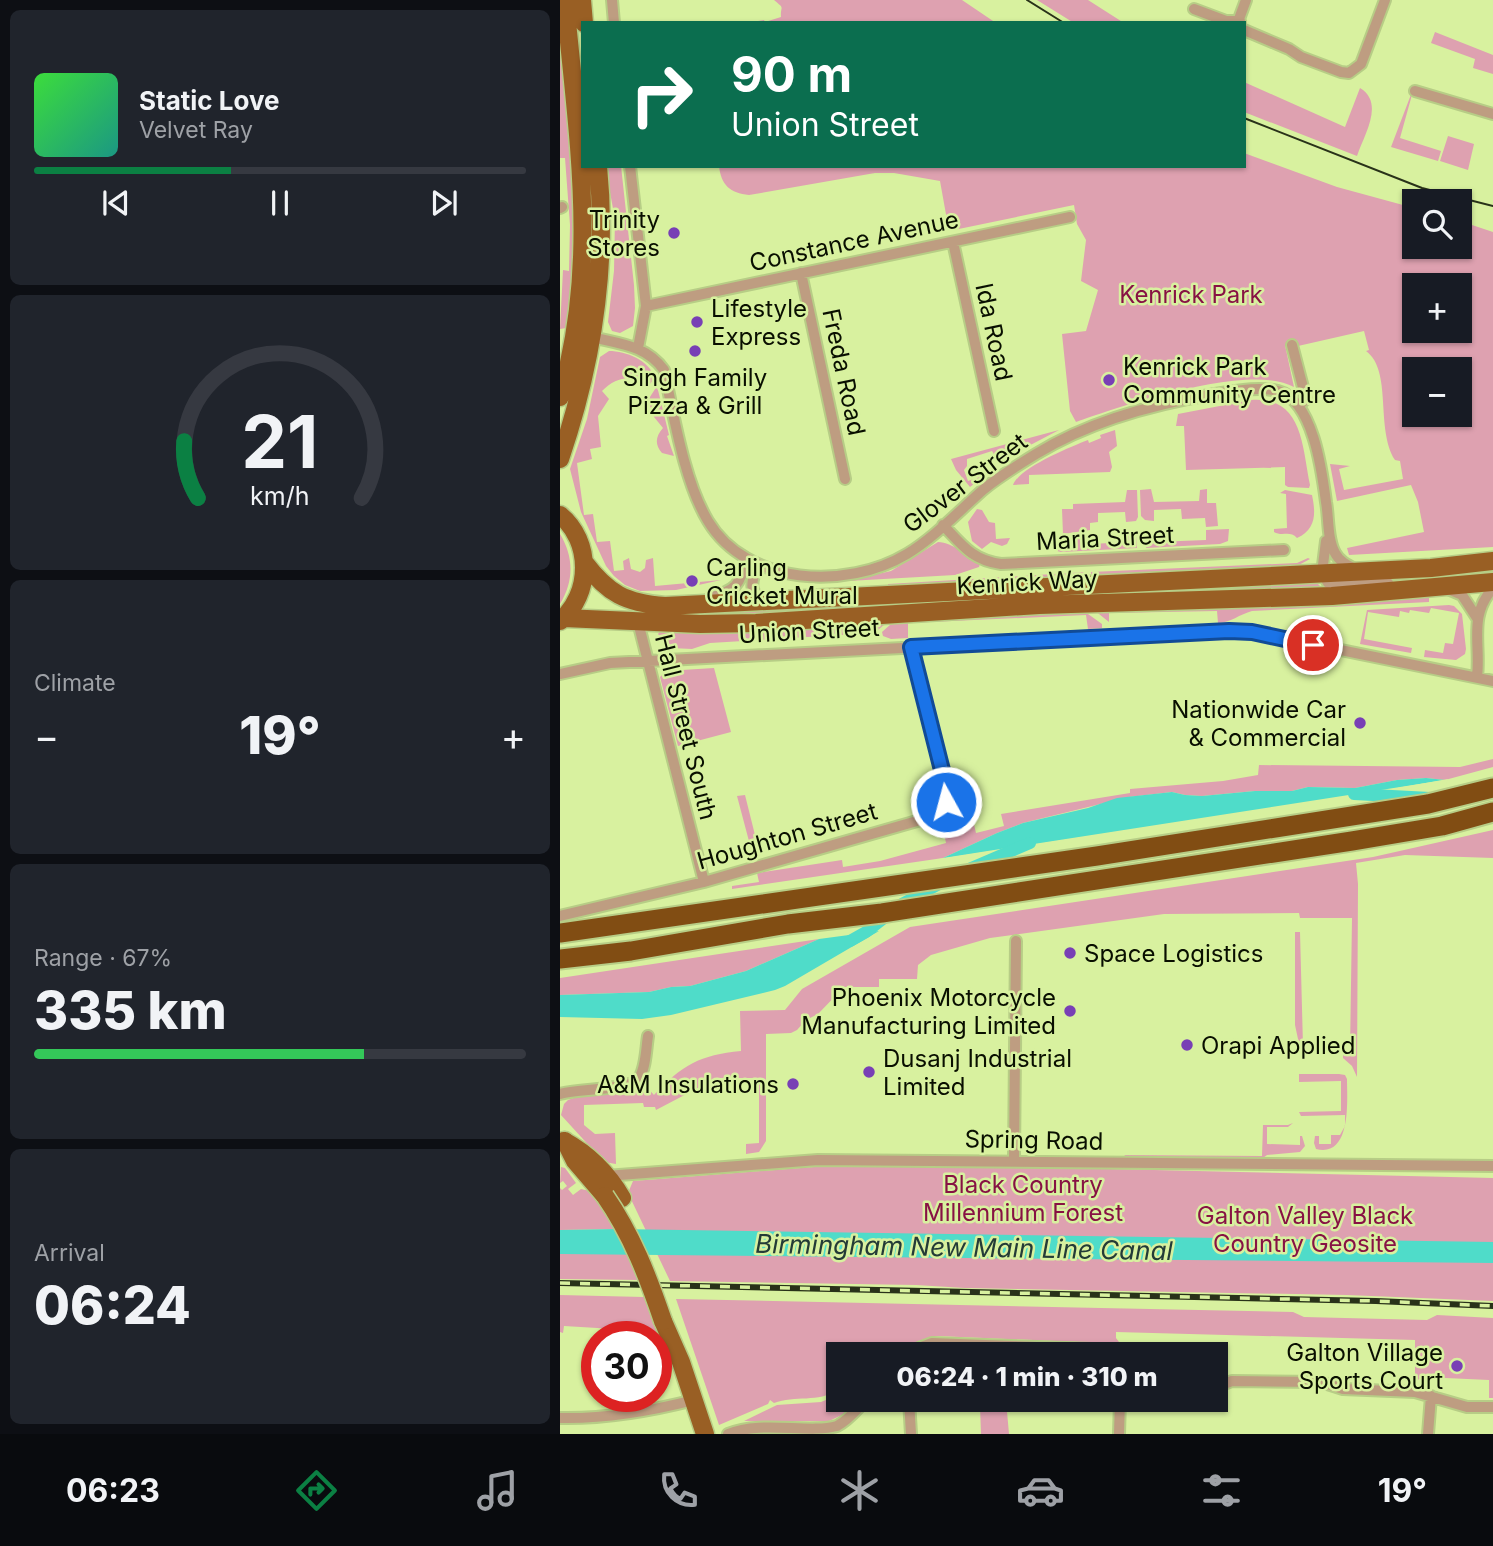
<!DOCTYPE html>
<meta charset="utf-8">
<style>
:root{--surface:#171b24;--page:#20242c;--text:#f1f3f6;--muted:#9ea1a6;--line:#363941;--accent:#0b8043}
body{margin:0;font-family:Inter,sans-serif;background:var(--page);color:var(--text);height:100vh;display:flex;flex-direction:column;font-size:26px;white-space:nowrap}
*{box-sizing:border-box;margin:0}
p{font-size:23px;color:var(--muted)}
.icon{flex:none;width:38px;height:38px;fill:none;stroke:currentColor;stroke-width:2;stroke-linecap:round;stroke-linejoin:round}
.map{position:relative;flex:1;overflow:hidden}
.panel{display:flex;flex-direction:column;gap:10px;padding:10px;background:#0d0f14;width:560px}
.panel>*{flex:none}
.top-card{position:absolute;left:21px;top:21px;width:665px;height:147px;border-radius:0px;box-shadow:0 2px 5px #0004;background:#0b6e4f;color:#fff;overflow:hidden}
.controls{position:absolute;left:842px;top:189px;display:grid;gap:14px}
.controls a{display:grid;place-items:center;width:70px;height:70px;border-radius:0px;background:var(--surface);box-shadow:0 2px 5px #0004;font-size:35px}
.speed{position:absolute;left:21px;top:1321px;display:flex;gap:14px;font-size:35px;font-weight:700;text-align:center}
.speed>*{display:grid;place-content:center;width:91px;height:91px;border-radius:50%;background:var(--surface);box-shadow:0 2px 5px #0004;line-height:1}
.speed .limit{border:10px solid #d22;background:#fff;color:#111}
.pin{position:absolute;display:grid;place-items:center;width:60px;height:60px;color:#fff;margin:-30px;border:4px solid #fff;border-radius:50%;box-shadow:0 2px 7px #0007}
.me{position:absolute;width:77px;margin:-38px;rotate:353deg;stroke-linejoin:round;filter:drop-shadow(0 0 5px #0008)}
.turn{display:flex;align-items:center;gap:24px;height:147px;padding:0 35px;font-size:32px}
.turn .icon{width:91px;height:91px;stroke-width:2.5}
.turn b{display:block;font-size:49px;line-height:60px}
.big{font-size:52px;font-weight:800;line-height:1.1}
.panel .widget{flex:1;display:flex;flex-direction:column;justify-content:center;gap:10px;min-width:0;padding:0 24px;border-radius:10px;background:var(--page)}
.panel .dial{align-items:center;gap:0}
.dial svg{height:182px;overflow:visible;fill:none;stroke:var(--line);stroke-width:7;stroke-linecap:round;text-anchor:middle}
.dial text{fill:var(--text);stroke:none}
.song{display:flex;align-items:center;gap:21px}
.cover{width:84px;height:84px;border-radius:10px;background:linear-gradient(135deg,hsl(120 70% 55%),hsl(170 70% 35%))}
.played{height:7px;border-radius:4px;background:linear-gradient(90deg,var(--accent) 40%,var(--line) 40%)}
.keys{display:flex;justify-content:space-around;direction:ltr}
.heat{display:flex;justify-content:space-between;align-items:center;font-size:38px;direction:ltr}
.charge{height:10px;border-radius:5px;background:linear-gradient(90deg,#34c759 67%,var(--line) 0)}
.trip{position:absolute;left:266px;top:1342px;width:402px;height:70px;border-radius:0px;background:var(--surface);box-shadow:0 2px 5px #0004;font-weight:800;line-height:70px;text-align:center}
.dock{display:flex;height:112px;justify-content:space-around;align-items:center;background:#090b0e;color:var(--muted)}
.dock .icon{width:49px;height:49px}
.dock .current{color:var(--accent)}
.dock b{font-size:32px;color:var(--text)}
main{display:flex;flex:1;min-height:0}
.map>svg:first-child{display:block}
.green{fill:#dea1b0;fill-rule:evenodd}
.water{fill:#4fdcc9}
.pier{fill:#d8f19f}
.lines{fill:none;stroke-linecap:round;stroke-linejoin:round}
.canal{stroke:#4fdcc9;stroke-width:12}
.minor-casing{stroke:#b7cd86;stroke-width:14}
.primary-casing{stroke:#b7cd86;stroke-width:21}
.motorway-casing{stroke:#b7cd86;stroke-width:23}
.minor{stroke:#be9d81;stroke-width:10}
.primary{stroke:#995f24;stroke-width:18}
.motorway{stroke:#814d13;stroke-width:19}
.tram{stroke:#293219;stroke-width:2}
.rail-casing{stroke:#293219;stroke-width:6}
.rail{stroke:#d8f19f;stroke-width:3.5;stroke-dasharray:10;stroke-linecap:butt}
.primary-bridge-casing{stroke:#b7cd86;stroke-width:21;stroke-linecap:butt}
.primary-bridge{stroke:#995f24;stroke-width:18}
.route-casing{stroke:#114b97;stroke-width:18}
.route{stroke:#1a73e8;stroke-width:12}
.poi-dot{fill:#783fb5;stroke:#d8f19f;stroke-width:2.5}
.labels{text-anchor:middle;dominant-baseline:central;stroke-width:5;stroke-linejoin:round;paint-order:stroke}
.poi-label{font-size:24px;fill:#090f00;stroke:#d8f19f;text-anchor:start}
.street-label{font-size:24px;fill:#090f00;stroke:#d8f19f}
.park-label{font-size:24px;fill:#871244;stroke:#d8f19f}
.water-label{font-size:26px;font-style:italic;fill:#233b37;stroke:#d8f19f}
</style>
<main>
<section class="panel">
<div class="widget">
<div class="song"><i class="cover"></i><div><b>Static Love</b><p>Velvet Ray</p></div></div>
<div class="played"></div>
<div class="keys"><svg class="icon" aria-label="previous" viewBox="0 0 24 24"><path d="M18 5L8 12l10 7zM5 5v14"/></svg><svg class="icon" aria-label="pause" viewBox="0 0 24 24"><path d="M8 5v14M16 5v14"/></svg><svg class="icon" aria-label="next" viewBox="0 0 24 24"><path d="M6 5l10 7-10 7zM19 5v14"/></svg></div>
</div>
<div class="widget dial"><svg viewBox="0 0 100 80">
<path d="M14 69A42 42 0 1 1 86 69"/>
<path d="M14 69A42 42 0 0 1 8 44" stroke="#0b8043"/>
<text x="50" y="56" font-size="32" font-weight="700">21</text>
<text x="50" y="72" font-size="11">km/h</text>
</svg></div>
<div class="widget"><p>Climate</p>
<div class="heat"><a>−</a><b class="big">19°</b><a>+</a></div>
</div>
<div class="widget"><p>Range · 67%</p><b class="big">335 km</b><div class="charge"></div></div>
<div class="widget"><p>Arrival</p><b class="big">06:24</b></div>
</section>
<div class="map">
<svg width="933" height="1434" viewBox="0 0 933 1434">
<rect width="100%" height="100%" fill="#d8f19f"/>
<!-- green -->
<path class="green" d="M214,0H402L436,23H197L198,21L204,20L205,22L221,17C220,5 226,10 214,0Z
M477,0H528L564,23H514Z
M0,8L13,156L15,280L6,328L0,329L3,270L9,271L10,225L5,158H0Z
M875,32L933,55V74L913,68L915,59L871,43Z
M684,82L785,127L800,88C825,103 804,135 797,156L684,112Z
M855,84L840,138L881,151L878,161L831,147Z
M888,136L914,144L908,170L880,161Z
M684,153L777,187L854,208V247H900V221L933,232V547L789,555L787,548L864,532L858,502L851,485L777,501L770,464L790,466L779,469L784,490L843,479L840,461L835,460C815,428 833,371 806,351L809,350L804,331L738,346L725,345L734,387C691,362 561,406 516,422L510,411L502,334L526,331L538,290L521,281L526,240L517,224L514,205L389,231L380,181L334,173H315L189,195C170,193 161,185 159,166H684ZM854,285H900V331H854ZM854,369H900V415H854Z
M45,166H61L74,285L75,308L73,326L60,333L52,331L48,322L54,271L55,219Z
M49,351C66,351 89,360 95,378L90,384C72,375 57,376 42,391L49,399L38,416L41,447L30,449L32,459L17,463L24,515L33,514L37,542L50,541L54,571L64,570L63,561L69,558L71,569L80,572L85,568L86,560L93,558L95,586L161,580L116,590L80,591L65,585L54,576L46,566L21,512L10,469L27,419L40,357Z
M97,386L109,435L107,436L114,456L102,453C94,444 96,436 103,428L94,417L88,400Z
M691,400C743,396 742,446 750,485L749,488L728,487L725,485V467L626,470L624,426H616L618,414Z
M499,430L459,451L440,464L432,451L407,459V466L404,470L408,481L425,475L410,487L396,470L391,459Z
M555,430L557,446L549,452L552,467L550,472L469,475V484L453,485C459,468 510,447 528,440L529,443L541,438L540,435Z
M591,489L594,502L639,501L640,490L647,489V503H656L658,526L646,527L645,518L622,519L621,509L594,510V521L585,520L581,516L580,490Z
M567,490H577L578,517L576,521L566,522L565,512L538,513V522L530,523V530L503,534L502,509H513V504L565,502Z
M725,490L752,495C756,514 756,529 737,538C730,530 722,537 714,532V529L727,528L726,494L720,493Z
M417,509L422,510L429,522L435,523L436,539L450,538L447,544L442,546L431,542L422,549L412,541L408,522Z
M669,529L668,541L660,544L586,548V535L588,532H594L595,542L646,540V530Z
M568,533H574L576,536L577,548L501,552L497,551L492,541L495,539L530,534L531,544L568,542Z
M0,534C14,557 14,581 0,604Z
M378,542C393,542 407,557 420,564L419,567L395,575L288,581L331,571Z
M748,558L750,559L737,566L531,576V572L737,563Z
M527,572V577L328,587V584Z
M754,580L762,588L605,593V588Z
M869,596V602L692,611C680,614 670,623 658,623L657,611L549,613V622L534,610Z
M325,602V606L203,615L117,617V613Z
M889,605L894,606L902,614L906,649L905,654L896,660L864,657L865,650L883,653L885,643L893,644L899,613L871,608L869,613L850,610L849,613L840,611L839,617L808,612L804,639L852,648L851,653L800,644L807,610Z
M528,610V614L542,624V628L528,629L526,615L348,623V638L331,639L323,636L322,632L331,624V621Z
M325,621V624L318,630V635L314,633L150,643L132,649L111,648L98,634L100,631H180Z
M154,668L171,732L118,746L100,677L106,671Z
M933,759V767L885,780L866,778L837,780L795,788L748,787L732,791H695L642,796L625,795L612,792L569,797L463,823L437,833L383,858L172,889V886L199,882L197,873L282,860L283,867L320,861L386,843L383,828L413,820L416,833L444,826L441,814L570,793V789L663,781L698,775L699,765L900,767Z
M185,795L200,855L194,860L177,796Z
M933,830V858L845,855L796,863L798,884L797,1077L792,1066L783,1058V1052H790L792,918H740L739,913L604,914L430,938L371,955L358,965L357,979H319V987H284L258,1014L246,1020L237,1030L231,1033L206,1034V1141L199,1152L186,1154V1144L199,1143V1078H157L96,1110L95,1107H84L83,1103L24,1105V1125L35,1134L55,1133L56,1164L44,1162L1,1115L4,1104L8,1100L22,1095L69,1094L85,1085L94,1095C122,1065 140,1055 181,1051L180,1011L225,1010L242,989L350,927L813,857Z
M735,932H740L743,1046L738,1039L735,1025Z
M259,939L186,971L130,986L111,987L89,992L0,995V978Z
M739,1074H779L785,1075L787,1079C787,1100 792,1158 756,1149L754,1143L755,1136H759V1144H771V1135H780L785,1126V1115L741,1116L739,1112L781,1111V1081L739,1082Z
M733,1123L728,1127H707V1144L740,1145V1136H742L745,1146L740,1152L707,1155L703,1158L567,1157L564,1155L702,1156L703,1125H728Z
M267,1166L508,1168L933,1178V1301L787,1295L405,1288L356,1285L110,1281L68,1193L73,1181Z
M1,1167L5,1168L16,1183L8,1189L13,1195L21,1189L30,1191L56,1229L0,1230V1188L2,1190L7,1186L3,1181L0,1183Z
M0,1254H68L79,1280L0,1279Z
M0,1295L84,1297L110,1370C112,1382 107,1390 96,1396V1337H84L85,1327L54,1325V1329L4,1326L3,1333L0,1332Z
M116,1299L733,1312L744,1317L867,1320L877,1315L933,1318V1398H929V1380L864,1377L855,1381V1340L556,1332V1338L568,1354H558L550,1346L542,1343L377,1336L358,1341L340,1354H278V1390C258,1403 235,1395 214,1403L210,1400L208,1404L159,1425Z
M278,1395V1400H291L292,1404L282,1415L269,1421H184L217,1405L261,1402Z
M434,1400H446L449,1434H421L420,1406H433Z"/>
<!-- water -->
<path class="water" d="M866,778L885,780L383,858L437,833L463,823L528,808L557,798L612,792L625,795L642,796L695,791H732L748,787L795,788L837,780Z
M319,931L225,986L215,990L111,1015L82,1019L0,1017V995L89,992L111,987L130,986L186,971L259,939Z
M56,1229L933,1242V1263L0,1254V1230Z"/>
<!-- pier -->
<path class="pier" d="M888,779L886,784L786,801L383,862L379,859L786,797Z"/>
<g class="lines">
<!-- canal -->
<path class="canal" d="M794,794L870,798
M409,869L470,843
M290,941L306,932L342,904L381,883"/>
<!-- minor casing -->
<g class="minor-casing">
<path id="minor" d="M52,0L54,23
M634,9L666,21H680
M680,23L679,19L686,0
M684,30L729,49L741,57L781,72L789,73L801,64L825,0
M855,91L933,114
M70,166L86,306L78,348
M0,208L2,207
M393,242L434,431
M241,273L285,479
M86,306L510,217
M32,337C60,344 86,345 104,370C114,416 124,481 148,521C187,586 287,590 347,554C375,537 399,511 424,489C440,476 458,465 476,454C530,421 593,404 655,394C675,391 698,386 718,391C753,400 762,471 766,502C769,518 767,539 775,553C779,561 787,565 795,569
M732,345L746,399L739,405
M383,525C402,545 412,560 441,564L724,550
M766,541L762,573L768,583L777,585L828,583
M197,565C192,580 187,594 205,600
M888,589L902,595L917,618
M150,598C175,590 181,586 185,559
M78,622L144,882
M0,674L50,663L669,631L692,632L933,681
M917,677C921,644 908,616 933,588
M0,916L144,882L371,817C382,809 385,803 387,790L351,647
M0,1094C17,1088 71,1091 79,1078C86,1068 86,1048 88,1036
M454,1160L456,941
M44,1178L46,1176L258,1160L933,1166
M351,1354L359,1348L372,1343L532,1349L544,1354
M656,1387L672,1381L761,1382L783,1389L855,1392L907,1407H933
M349,1400L351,1434
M560,1404H630L638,1400
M0,1418C45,1419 91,1411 134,1400
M168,1434C202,1420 248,1434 277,1426C289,1420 297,1409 306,1400
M559,1434L560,1400
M868,1434L871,1396"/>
</g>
<!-- primary casing -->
<g class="primary-casing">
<path id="primary" d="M22,0L24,23
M0,397C40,265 17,135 5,0
M0,459C32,365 48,266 38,166
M0,515C32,541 32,594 0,621
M24,562C48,594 66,603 105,606L871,568L933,561
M4,618L140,624L196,623L479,605L772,596L933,582
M4,1141C28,1154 48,1174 62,1198
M5,1141L15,1161L45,1196
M103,1321L121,1362L145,1434"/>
</g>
<!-- motorway casing -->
<g class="motorway-casing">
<path id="motorway" d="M0,933L537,856L868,804L933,788
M0,959L71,951L228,924L322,913L792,841L882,826L933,812"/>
</g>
<!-- minor -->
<use href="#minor" class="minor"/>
<!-- primary -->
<use href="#primary" class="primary"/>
<!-- motorway -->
<use href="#motorway" class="motorway"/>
<!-- tram -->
<path class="tram" d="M467,0L504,23
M684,118L862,188L933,206"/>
<!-- rail casing -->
<g class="rail-casing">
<path id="rail" d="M0,1283L816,1301L933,1306"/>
</g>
<!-- rail -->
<use href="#rail" class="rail"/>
<!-- primary-bridge casing -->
<g class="primary-bridge-casing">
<path id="primary-bridge" d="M45,1196C72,1235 88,1277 103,1321"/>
</g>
<!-- primary-bridge -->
<use href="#primary-bridge" class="primary-bridge"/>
</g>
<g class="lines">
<!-- route casing -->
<g class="route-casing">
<path id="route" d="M386,802L387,790L351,647L669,631L692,632L753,645"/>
</g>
<!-- route -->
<use href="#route" class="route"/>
</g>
<!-- markers -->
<g class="poi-dot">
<circle cx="114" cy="233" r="7"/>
<circle cx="137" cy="322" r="7"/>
<circle cx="135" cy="351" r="7"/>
<circle cx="549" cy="380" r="7"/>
<circle cx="132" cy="581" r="7"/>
<circle cx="800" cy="723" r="7"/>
<circle cx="510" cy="953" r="7"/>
<circle cx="510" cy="1011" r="7"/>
<circle cx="627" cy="1045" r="7"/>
<circle cx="309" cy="1072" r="7"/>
<circle cx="233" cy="1084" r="7"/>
<circle cx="897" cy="1366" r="7"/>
</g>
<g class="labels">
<!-- poi labels -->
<g class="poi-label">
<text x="100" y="219" text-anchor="end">Trinity<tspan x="100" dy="28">Stores</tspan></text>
<text x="151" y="308">Lifestyle<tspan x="151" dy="28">Express</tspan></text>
<text x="563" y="366">Kenrick Park<tspan x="563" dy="28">Community Centre</tspan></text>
<text x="135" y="377" text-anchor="middle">Singh Family<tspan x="135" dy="28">Pizza &amp; Grill</tspan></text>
<text x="146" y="567">Carling<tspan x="146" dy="28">Cricket Mural</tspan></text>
<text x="786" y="709" text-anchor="end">Nationwide Car<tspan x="786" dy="28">&amp; Commercial</tspan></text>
<text x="524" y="953">Space Logistics</text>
<text x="496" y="997" text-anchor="end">Phoenix Motorcycle<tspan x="496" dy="28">Manufacturing Limited</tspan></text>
<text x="641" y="1045">Orapi Applied</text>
<text x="323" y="1058">Dusanj Industrial<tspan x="323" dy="28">Limited</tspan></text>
<text x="219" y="1084" text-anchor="end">A&amp;M Insulations</text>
<text x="883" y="1352" text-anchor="end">Galton Village<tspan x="883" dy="28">Sports Court</tspan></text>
</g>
<!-- street labels -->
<g class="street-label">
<text transform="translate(294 241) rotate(-12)">Constance Avenue</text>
<text transform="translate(434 332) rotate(78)">Ida Road</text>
<text transform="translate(284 372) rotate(78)">Freda Road</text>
<text transform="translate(405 483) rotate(-37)">Glover Street</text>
<text transform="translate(545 538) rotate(-3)">Maria Street</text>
<text transform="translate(467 582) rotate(-3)">Kenrick Way</text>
<text transform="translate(249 631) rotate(-3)">Union Street</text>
<text transform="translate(126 727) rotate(76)">Hall Street South</text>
<text transform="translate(227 836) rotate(-16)">Houghton Street</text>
<text transform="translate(474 1140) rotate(1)">Spring Road</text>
</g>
<!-- park labels -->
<g class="park-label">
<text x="631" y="294">Kenrick Park</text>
<text x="463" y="1184">Black Country<tspan x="463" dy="28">Millennium Forest</tspan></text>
<text x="745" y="1215">Galton Valley Black<tspan x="745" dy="28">Country Geosite</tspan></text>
</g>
<!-- water labels -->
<g class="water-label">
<text transform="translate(404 1247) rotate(1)">Birmingham New Main Line Canal</text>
</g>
</g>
</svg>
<div class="controls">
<a><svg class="icon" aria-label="search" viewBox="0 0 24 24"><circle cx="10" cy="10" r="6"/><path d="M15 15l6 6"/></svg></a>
<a>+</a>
<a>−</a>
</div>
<div class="speed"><div class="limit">30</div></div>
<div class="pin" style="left:753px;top:645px;background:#d93025"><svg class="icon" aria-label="arrive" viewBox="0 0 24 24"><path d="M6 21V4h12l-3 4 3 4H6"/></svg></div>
<svg class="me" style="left:386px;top:802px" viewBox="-20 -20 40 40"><circle r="17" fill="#1a73e8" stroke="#fff" stroke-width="3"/><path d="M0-11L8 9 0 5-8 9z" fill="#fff"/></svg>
<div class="trip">06:24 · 1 min · 310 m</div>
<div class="top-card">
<div class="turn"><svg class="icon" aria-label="right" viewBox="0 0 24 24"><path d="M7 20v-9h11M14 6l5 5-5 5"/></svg><div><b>90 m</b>Union Street</div></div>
</div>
</div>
</main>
<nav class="dock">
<b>06:23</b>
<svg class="icon current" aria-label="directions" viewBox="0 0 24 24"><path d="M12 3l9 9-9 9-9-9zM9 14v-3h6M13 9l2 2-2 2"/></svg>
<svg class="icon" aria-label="music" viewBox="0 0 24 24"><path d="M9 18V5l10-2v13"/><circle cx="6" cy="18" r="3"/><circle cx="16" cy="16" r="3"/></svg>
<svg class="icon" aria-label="phone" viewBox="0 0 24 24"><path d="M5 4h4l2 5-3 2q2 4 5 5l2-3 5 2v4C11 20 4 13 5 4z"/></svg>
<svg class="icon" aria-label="climate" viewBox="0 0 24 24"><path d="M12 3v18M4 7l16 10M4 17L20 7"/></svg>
<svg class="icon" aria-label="car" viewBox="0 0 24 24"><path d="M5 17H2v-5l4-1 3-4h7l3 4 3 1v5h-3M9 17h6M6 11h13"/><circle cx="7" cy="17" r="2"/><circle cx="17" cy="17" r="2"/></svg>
<svg class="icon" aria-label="filters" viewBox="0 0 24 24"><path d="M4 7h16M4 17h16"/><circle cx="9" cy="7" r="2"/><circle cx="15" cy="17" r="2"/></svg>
<b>19°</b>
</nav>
